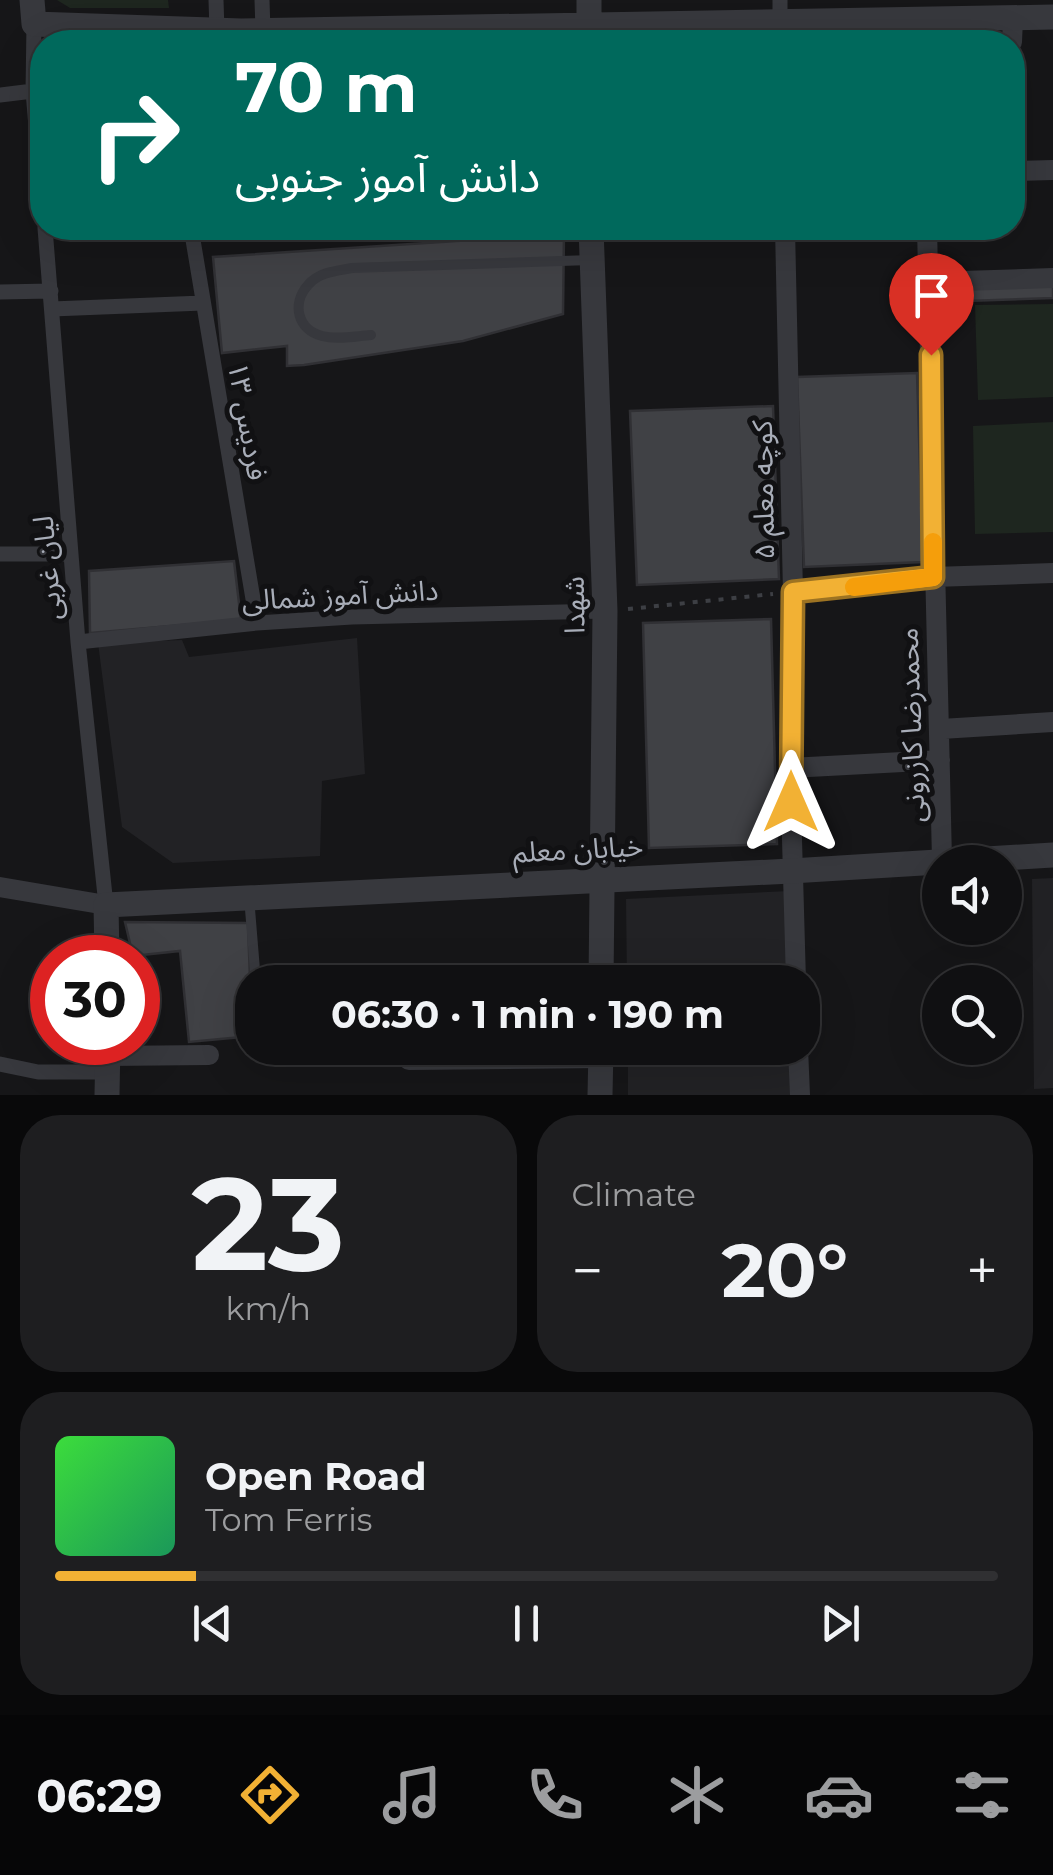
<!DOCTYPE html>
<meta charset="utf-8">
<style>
:root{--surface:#101012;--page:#1e1e20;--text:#f1f3f6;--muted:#9c9d9f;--line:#303032;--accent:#f2b134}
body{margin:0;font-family:Montserrat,"Noto Sans Arabic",sans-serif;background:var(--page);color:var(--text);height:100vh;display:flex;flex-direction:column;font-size:38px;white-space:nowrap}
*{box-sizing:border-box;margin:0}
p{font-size:32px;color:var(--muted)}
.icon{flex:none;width:55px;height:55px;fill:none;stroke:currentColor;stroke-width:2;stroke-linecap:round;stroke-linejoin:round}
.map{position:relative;height:1095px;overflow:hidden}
.panel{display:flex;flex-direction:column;gap:20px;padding:20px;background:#09090a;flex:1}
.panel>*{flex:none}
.banner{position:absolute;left:30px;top:30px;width:995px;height:210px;border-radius:40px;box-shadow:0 10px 40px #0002,0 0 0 2px var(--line);background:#00695c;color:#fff;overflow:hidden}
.buttons{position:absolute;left:922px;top:845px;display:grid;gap:20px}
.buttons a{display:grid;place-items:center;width:100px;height:100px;border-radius:50%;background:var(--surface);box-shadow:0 10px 40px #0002,0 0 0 2px var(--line);font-size:50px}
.speed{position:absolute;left:30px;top:935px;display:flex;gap:20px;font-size:50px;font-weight:700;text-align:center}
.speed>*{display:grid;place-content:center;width:130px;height:130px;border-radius:50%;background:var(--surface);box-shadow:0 10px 40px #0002,0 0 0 2px var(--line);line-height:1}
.speed .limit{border:15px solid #d22;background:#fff;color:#111}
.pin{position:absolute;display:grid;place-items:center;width:85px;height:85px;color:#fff;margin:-102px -42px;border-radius:50% 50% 50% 0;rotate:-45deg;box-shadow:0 0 10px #0007}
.pin .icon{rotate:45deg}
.me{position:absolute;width:110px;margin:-55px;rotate:0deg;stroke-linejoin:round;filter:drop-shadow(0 0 8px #0008)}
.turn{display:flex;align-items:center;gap:35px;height:210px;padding:0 40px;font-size:45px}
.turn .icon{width:130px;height:130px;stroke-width:2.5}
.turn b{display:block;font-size:70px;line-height:85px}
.big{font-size:75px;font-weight:700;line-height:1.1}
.panel .widget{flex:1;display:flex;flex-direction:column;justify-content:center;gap:15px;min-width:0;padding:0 35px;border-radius:40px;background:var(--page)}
.panel .dial{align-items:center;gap:0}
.dial b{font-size:130px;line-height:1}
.song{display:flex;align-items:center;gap:30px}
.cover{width:120px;height:120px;border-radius:15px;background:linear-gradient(135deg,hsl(120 70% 55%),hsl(150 70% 35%))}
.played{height:10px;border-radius:5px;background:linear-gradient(90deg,var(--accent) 15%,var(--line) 15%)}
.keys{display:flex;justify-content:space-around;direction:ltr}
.heat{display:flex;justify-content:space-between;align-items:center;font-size:55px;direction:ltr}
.panel .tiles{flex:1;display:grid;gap:20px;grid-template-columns:1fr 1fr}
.widget:last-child{grid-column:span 2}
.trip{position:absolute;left:235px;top:965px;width:585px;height:100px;border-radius:40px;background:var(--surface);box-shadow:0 10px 40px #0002,0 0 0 2px var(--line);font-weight:700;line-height:100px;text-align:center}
.menu{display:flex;height:160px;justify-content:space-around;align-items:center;background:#060607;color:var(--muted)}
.menu .icon{width:70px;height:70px}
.menu .current{color:var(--accent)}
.menu b{font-size:45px;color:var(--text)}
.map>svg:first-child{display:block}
.built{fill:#222225}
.green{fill:#1e261f}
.building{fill:#404145;stroke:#303034;stroke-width:2.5}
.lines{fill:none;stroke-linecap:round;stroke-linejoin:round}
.path{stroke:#3d3f44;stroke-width:4;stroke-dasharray:5 8;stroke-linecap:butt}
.service{stroke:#37383d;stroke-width:10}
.pedestrian{stroke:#37383d;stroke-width:15}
.minor{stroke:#37383d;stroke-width:20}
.tertiary{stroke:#37383d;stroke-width:25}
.route-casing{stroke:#9d7322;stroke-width:25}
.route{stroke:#f2b134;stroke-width:18}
.slow{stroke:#f59e0b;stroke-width:18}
.labels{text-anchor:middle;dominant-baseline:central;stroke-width:10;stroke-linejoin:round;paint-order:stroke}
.street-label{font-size:28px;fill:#a8adb8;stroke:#111113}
</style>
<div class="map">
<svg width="1053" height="1095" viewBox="0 0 1053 1095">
<rect width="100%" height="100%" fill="#161618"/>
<!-- built -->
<path class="built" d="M357,638L365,774L322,781L320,856L173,863L122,827L98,643L182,640L189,657Z
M1053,878V1088L1034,1089L1032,879Z
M789,891L790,982H627L626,899Z
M628,1048H790V1095H628Z"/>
<!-- green -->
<path class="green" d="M57,0H168L169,8H70Z
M1053,304V397L978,400L975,305Z
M1053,422V532L975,534L973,426Z"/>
<!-- building -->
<path class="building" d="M564,234L563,314L463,341L304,365L287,366V346L222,353L213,257Z
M1053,283V298L967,301L963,285Z
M917,373L923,562L804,567L797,377Z
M773,406L779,579L637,585L630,411Z
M234,561L241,620L90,633L89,571Z
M771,619L777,844L649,848L643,623Z
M125,922L248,923L252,1036L189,1042L180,951L133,956Z"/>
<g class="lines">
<!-- path -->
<path class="path" d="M628,609L773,594"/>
<!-- service -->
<path class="service" d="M371,335C356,336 337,340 322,336C298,330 291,304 308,285C319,272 336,271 352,268L591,260
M249,897L256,982"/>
<!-- pedestrian -->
<path class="pedestrian" d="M216,0L217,31
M262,0L263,31
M780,21V0
M34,24L33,91L42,199
M0,95L33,91
M45,228L78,642L106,905
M191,228L257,623
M0,292L51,291
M52,309L203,303
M0,554H70
M78,642L257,623L352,617L605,611
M0,1064L38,1072H108"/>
<!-- minor -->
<path class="minor" d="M1012,42L1013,18
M1012,171L1053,170
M785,228L793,593L790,768L796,982
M927,228L942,860
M930,282L1053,278
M793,593L933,577L1053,573
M941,729L1053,722
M790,768L940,760
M0,887L106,905
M798,1048L800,1095
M108,1056L209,1055
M409,1060L601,1058"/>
<!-- tertiary -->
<path class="tertiary" d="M32,0L34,24L241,31L1053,17
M589,0V42
M591,228L605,611L601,982
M107,958L106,905L791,871L1053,855
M107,1095L108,1042
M600,1095L601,1048"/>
</g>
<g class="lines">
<!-- route casing -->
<g class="route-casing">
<path id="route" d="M791,802L793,592L933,577L931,355"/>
</g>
<!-- route -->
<use href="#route" class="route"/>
<!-- slow -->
<path class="slow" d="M854,587L933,577V542"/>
</g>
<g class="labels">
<!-- street labels -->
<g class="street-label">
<text transform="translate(248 421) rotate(80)">فردیس ۱۳</text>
<text transform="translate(763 490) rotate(-91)">کوچه معلم ۵</text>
<text transform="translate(47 568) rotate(-95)">لیان غربی</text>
<text transform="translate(340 595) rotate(-3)">دانش آموز شمالی</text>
<text transform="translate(574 605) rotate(-91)">شهدا</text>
<text transform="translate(911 725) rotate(-92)">محمدرضا کازرونی</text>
<text transform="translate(578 849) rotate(-3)">خیابان معلم</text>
</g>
</g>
</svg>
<div class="buttons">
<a><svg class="icon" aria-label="sound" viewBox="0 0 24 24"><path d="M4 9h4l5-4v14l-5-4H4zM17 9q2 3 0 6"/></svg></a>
<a><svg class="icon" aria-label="search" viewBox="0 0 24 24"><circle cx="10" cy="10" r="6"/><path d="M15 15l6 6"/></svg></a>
</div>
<div class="speed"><div class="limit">30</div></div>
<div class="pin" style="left:931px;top:355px;background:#d93025"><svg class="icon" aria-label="arrive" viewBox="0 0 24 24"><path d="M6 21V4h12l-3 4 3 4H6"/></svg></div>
<svg class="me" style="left:791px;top:802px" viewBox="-20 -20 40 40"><path d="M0-17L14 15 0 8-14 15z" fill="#f2b134" stroke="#fff" stroke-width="4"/></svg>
<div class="trip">06:30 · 1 min · 190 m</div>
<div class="banner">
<div class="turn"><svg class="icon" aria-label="right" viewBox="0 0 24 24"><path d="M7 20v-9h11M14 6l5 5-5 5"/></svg><div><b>70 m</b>دانش آموز جنوبی</div></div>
</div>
</div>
<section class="panel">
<div class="tiles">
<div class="widget dial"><b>23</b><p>km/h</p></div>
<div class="widget"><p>Climate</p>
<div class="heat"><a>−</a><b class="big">20°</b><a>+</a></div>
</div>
<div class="widget">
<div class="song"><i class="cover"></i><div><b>Open Road</b><p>Tom Ferris</p></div></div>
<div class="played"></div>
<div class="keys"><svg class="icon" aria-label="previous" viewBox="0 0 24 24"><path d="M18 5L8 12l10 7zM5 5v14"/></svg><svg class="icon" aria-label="pause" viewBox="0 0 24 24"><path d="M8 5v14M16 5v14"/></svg><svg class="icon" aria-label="next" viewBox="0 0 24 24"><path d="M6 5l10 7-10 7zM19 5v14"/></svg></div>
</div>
</div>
</section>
<nav class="menu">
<b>06:29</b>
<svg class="icon current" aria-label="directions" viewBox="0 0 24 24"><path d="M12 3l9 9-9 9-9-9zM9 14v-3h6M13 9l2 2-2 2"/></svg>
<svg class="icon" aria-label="music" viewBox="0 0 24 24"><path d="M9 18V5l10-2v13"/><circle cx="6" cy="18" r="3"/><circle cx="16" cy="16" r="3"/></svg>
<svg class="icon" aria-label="phone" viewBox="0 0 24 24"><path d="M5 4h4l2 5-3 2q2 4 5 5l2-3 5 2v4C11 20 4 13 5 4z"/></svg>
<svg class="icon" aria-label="climate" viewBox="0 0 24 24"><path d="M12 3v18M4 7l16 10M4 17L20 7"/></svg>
<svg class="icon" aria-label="car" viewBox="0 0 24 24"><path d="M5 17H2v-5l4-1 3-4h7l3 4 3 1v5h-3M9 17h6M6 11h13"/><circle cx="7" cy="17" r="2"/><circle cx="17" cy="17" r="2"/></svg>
<svg class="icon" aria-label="filters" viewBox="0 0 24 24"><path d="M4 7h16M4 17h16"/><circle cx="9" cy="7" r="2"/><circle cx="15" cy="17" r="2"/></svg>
</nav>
